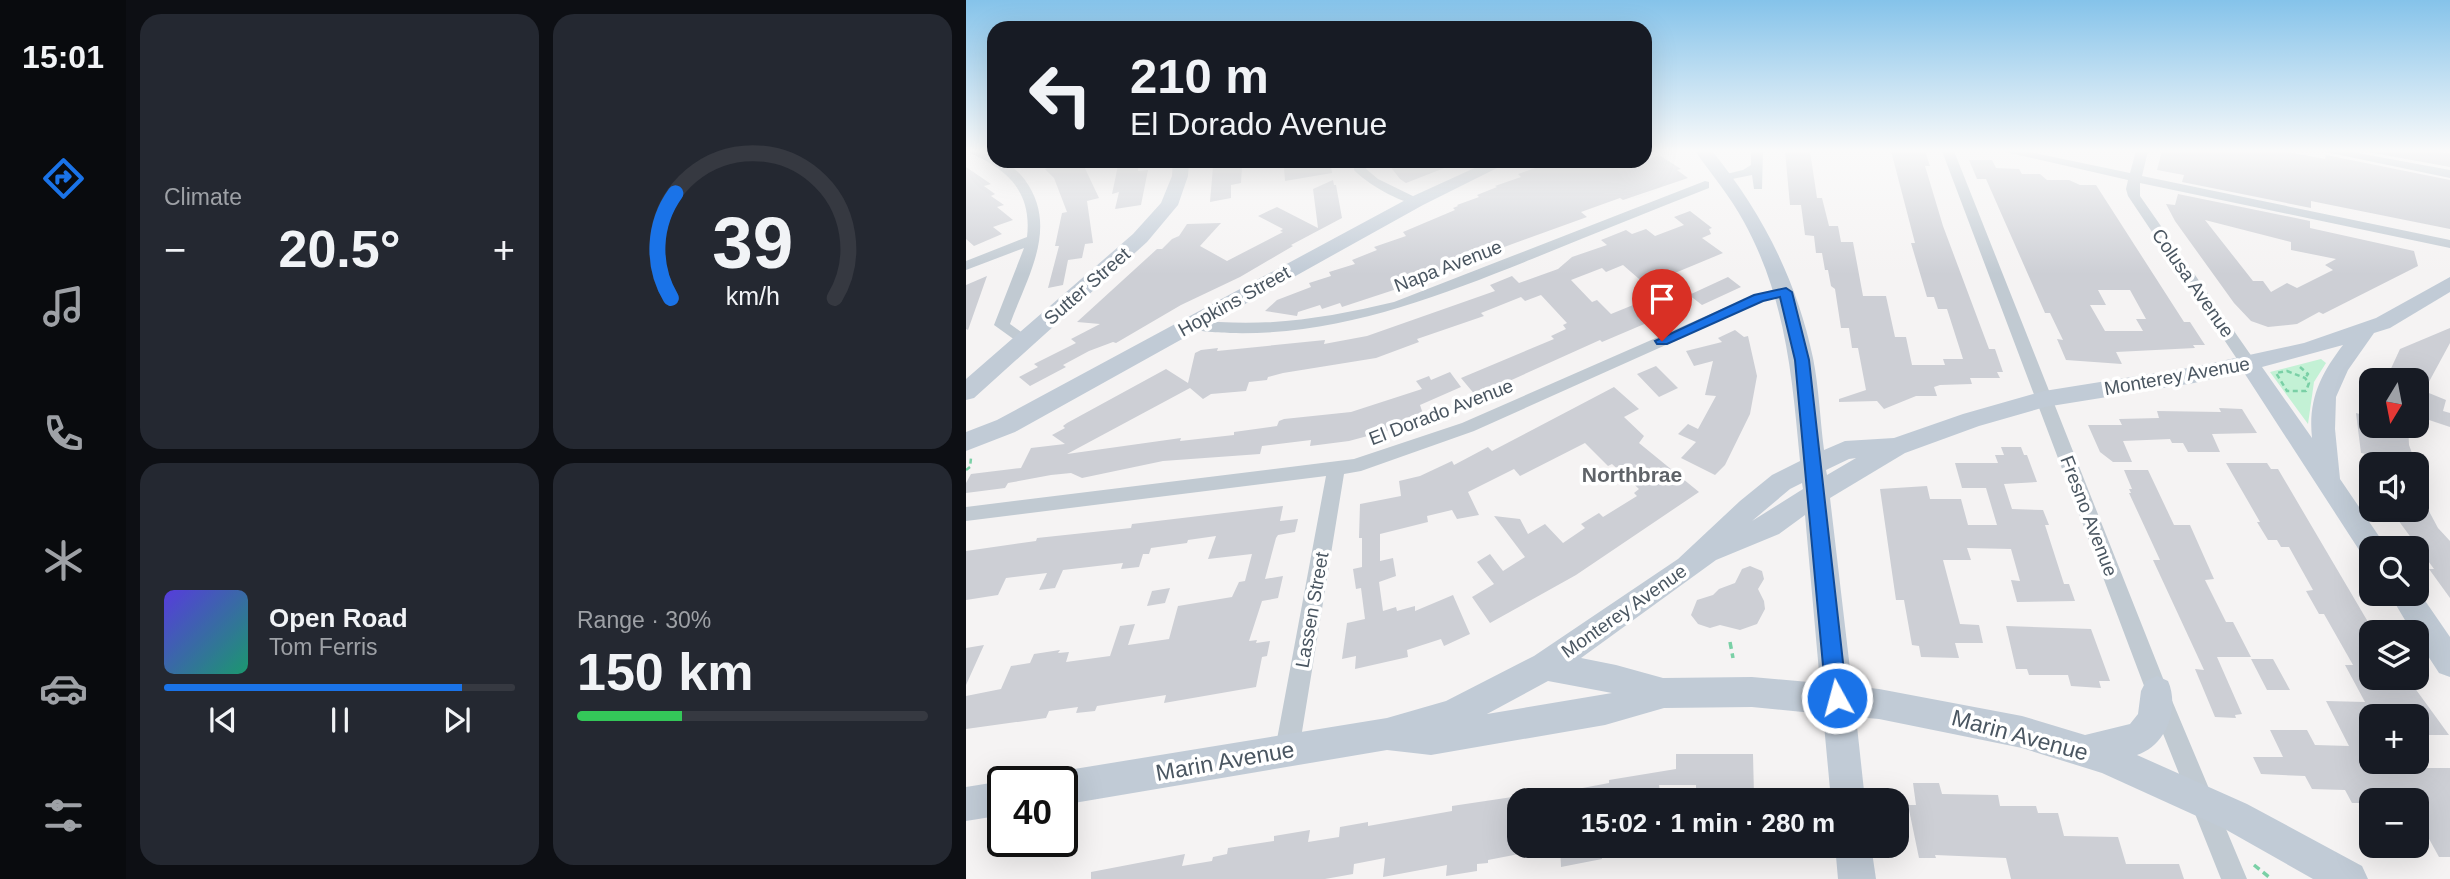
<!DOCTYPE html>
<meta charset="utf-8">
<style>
:root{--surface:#171b24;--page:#242831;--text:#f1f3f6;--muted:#9ea1a6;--line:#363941;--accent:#1a73e8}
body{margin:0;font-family:Helvetica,sans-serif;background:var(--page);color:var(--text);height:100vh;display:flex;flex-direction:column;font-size:26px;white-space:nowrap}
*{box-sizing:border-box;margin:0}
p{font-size:23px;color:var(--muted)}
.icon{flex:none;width:38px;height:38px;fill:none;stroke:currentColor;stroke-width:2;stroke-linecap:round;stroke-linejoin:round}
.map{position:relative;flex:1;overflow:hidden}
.sheet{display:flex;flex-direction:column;gap:14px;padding:14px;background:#0d0f14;width:840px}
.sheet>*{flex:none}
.hud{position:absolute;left:21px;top:21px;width:665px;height:147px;border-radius:21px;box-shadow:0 7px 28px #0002;background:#171b24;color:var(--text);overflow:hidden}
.needle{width:46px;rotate:190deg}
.buttons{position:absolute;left:1393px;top:368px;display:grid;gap:14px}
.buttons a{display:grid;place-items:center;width:70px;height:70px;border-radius:14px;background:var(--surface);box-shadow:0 7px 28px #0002;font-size:35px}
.speed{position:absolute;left:21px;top:766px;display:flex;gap:14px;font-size:35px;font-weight:700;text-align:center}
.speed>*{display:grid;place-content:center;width:91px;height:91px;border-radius:50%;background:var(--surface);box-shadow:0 7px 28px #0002;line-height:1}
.speed .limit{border:4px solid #111;border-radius:10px;background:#fff;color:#111}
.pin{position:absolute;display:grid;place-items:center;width:60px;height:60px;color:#fff;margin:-72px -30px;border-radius:50% 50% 50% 0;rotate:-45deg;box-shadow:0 0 7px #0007}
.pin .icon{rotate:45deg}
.me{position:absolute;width:77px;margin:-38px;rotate:353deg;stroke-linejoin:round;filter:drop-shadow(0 0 5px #0008)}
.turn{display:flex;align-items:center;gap:24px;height:147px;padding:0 28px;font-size:32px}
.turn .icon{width:91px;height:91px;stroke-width:2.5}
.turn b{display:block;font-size:49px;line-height:60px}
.big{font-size:52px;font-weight:800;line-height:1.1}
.sheet .widget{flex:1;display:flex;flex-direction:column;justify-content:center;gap:10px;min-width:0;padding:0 24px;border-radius:21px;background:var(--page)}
.sheet .dial{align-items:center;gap:0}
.dial svg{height:182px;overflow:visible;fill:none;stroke:var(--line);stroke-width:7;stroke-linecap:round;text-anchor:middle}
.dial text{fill:var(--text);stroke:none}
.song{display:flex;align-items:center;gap:21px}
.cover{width:84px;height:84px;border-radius:10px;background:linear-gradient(135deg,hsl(250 70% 55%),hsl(160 70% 35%))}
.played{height:7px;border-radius:4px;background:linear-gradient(90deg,var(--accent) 85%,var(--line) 85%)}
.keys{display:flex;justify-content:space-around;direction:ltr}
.heat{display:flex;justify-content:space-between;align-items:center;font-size:38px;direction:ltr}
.charge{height:10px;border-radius:5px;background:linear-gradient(90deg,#34c759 30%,var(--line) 0)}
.sheet .tiles{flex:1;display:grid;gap:14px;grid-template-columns:repeat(2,1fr)}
.trip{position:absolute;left:541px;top:788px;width:402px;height:70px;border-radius:21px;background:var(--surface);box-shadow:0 7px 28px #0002;font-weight:800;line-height:70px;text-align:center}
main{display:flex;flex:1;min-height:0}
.menu{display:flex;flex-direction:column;width:126px;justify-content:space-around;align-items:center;background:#090b0e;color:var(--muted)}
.menu .icon{width:49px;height:49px}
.menu .selected{color:var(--accent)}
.menu b{font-size:32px;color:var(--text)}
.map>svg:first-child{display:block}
.green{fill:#c3f1d5}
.building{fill:#cdcfd5;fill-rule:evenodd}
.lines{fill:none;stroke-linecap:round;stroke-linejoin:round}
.path-far1{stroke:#7ad0a6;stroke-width:2.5;stroke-dasharray:5 3.5;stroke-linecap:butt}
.path{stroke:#7ad0a6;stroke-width:3.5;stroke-dasharray:7 4.5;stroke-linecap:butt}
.street{fill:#c1cad2;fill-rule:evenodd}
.secondary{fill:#c1cbd6;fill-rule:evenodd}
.route{fill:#1a73e8;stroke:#114b97;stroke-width:2}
.labels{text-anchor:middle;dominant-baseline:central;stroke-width:7;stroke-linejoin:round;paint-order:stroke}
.street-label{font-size:19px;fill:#4a5661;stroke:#fff}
.neighbourhood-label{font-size:21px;font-weight:bold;fill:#5f6368;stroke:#fff}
.near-street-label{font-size:23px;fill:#4a5661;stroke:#fff}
</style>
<main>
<nav class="menu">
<b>15:01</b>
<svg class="icon selected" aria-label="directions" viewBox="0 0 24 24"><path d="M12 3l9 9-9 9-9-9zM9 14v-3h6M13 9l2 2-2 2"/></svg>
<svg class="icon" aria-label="music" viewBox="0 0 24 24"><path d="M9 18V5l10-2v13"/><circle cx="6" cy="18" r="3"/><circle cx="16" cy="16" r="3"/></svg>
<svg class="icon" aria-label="phone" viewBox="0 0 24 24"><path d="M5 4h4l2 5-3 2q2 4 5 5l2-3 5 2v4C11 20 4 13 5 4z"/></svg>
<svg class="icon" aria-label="climate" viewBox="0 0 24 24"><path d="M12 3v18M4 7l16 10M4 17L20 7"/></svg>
<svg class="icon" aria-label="car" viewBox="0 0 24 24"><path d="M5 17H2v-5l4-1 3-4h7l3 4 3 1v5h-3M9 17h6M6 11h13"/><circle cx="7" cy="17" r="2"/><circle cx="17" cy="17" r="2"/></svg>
<svg class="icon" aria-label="filters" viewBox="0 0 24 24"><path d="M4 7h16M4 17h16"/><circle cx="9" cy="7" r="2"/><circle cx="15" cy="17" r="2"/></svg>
</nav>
<section class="sheet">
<div class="tiles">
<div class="widget"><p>Climate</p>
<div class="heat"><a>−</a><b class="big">20.5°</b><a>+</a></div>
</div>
<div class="widget dial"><svg viewBox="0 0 100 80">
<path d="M14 69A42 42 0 1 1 86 69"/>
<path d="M14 69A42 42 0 0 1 16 23" stroke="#1a73e8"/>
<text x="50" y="56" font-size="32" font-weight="700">39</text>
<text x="50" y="72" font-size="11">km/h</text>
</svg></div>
<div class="widget">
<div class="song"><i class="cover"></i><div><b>Open Road</b><p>Tom Ferris</p></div></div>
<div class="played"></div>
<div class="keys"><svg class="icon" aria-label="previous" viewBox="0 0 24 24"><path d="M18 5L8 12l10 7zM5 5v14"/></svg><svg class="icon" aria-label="pause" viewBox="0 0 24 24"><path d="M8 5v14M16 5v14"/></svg><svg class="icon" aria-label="next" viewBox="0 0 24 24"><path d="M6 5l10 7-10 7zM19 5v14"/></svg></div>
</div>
<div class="widget"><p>Range · 30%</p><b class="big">150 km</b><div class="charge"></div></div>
</div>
</section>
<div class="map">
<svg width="1484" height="879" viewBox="0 0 1484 879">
<rect width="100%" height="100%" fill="#f5f3f3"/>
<!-- green -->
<path class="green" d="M1355,359L1360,363L1348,382L1342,424L1304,372Z"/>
<!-- building -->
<path class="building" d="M819,151H844L851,198H856L863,226H872L875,242H887L897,296H920L929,337H940L946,365H979L977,359H997L981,309H972L968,297H961L945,243H949L925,151H959L964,166H959L977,226L1023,349H1029L1037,372H1031L1034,378H1004L1006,384L974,385L968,387L971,396H950L918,409L911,401L873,402V399L900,390L892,348H886L883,328H875L869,289L865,286L862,270H859L856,253H850L848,236L839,235L835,205H824Z
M1196,151H1318L1359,159L1360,155L1484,180V229L1345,201V208L1216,182L1218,175L1191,170Z
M1396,151L1484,153V167Z
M693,155L715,169L711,170L722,178L657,200L654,198L615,212L621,217L530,250L449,283L376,307L374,303L356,309L354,305L332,312L331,316L299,311L311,300L345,287L343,283L365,276L363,272L389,264L386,260L411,250L408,247L440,236L437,232L489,210L487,208L492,206L491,205L513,197L511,195L531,187L529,186L555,177L552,174L589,161H679Z
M1003,160H1026L1030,168L1053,169L1056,174H1074L1081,180H1103L1114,185H1130L1218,322H1224L1239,345H1227L1229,348L1150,352L1156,364L1100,360L1091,339L1097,340L1084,313H1079L1020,179H1011ZM1132,290H1164L1180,319H1170L1177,331H1139L1124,305H1140Z
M102,161L116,162L133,198L121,201L127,243L119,244L116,258L102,260L97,285L82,288L93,246H89L96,213L101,212L88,178L79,169Z
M153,161H173L172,171L182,170L175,205L149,209L153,192L146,194Z
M352,161H364L366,173L319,181L318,167Z
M420,161H496L440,183L434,179Z
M273,163V166H276L275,183L265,185V198L244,202L247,167Z
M0,167L25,184L18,186L29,194L25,196L38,205L31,207L47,220L27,227L36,234L8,246L0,239Z
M367,180L368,185H370L376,218L325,245L327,246L274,277L215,305L150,343L147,342L123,351L97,365L100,367L64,386L53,377L72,367L68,364L110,343L105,339L134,324L111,322L191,249H196L206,239L213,236L221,224L255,223L234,246L261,261L317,232L314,231L317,229L292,216L311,207L352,228L347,189Z
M1212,194L1344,221V228L1448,251L1452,266L1357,314L1353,312L1331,324L1302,327L1285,321L1268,303L1209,221L1200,204L1209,205ZM1239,220L1325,242V250L1370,259L1359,265L1367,270L1331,288L1321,283L1305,292L1297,281H1287Z
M724,211L746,228L743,229L745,234L736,238L757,253L680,285L657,265L640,272L636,268L605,280L626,302L631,300L645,314L677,301L668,293L690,285L713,305L683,322L636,342L634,340L510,396L495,378L588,339L585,336L600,329L597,325L601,323L575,295L559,301L555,297L515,313L518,316L451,339L453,342L410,358L317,373L302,377L301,380L283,382L280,391L245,394L237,399L224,388L101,454L215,438L214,441L268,435V432L311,426L313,421L318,419L385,412L456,389L450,381L463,376L465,380L484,372L495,387L454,405L458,417L423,428L424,430L383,441L344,446L345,440L296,446L294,454L197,461L116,478L105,473L85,475L42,483L39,488L0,493V483L5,474L55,468L65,448L99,444L86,435L99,428L97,426L101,423L200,369L222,383L229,353L235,350L252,348L251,351L359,340L358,344L401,336L529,291L524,285L546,276L553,283L592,269L606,257L641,245L635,240L660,230L666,234L680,229L689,236L718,225L708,217Z
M21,276L2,330L0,329V285Z
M762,277L775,287L736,305L723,295Z
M1484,328V343L1458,391L1480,400L1477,411L1484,413V427L1451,416V380H1435L1422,375L1434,349Z
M769,330L778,337L782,336L791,376L784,414L759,465L749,475L715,458L730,442L712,434L722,424L732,429L750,396L739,395L747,361L728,366L720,351L756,342L752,338Z
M690,366L712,388L693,397L671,374Z
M648,387L673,409L658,417L678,436L673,443L733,492L610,575L524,623L506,597L528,584L511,562L524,554L537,571L559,557L528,516L554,519L562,534L579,524L597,543L619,528L615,524L620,521L633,513L637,517L671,496L668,493L673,489L646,464L642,466L619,443L554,476L548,469L502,492L513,515L491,519L486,510L461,516L462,522L414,534V561L427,558L430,576L413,582L417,611L430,607L431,611L449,606V611L487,595L504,634L478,646L475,639L441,650L442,657L389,669L390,656L376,659L381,623L399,619L395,588L390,589L387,569L396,567V538H393L394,504L435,496L433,481L454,476L486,461L488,465L522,447L526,451Z
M1253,408L1276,409L1291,433L1246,434L1254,452H1222L1217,443H1206L1204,439L1157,441L1166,462H1147L1134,452L1122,425H1156L1153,419L1193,418L1191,411L1255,412Z
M1390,413L1405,417V425H1442L1443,445L1450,464L1395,453Z
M1035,447H1055L1058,455H1061L1071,482L1038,484L1046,509L1077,510L1083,525H1079L1098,584H1103L1109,601L1051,602L1045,580L1054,581L1045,549L1001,548L1005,560H977L994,624L1013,625L1017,643H989L993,658L955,657L953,646L946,645L938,600H930L914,489L961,486L964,499H995L1002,525H1031L1020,488H996L989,463H1032L1029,455H1038Z
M1260,463H1301L1305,469H1312L1405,627V677H1436L1443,680L1483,735H1451V716H1405V761H1457L1461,768H1484V857H1473L1451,817V800H1405V803H1386L1379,790L1346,789L1339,776L1295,774L1287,757H1317L1304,730H1341L1349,745L1383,746L1360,701L1399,702L1379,665H1387L1358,614H1353L1340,591L1347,590L1323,547H1315L1311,540H1302L1291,522H1294Z
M1158,470H1182L1208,525H1224L1248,579L1239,580L1260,622H1267L1285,657H1251L1276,714L1269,715L1270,718L1249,717L1229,669L1238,670L1187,560H1194L1163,493H1165L1163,489H1166Z
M1451,489L1472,528L1484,541V598L1463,569H1468L1424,509H1451Z
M317,506L314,521L332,519L329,532L312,535L310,538L299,579L317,576L312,598L296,601L283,641L291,640L290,643L304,641L301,656L296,657L290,687L198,703L200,695L131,706L129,711L110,713L112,707L83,711L80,718L0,729V696L35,689L45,666L64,663L68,654L94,650L92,653L103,652L100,662L144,656L154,626L169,624L162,645L203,639L212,606L266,597L273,582L279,581L286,554L242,559L250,536L222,540L221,543L185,548L183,554H177L173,567L155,569L157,563L97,570L89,588L73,590L81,573L40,578L32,595L0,600V551L70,541L71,538L165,528L166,524Z
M784,566L796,571L798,579L792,589L798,601L799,609L791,624L774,630L754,625L744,628L732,624L725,615L731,600L747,595L753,589L769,583L776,569Z
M204,588L199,603L181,606L186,591Z
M1040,626L1125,629L1144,681H1133L1135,688L1105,686L1102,675H1063L1061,669H1050Z
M18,645L0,685V648Z
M1285,659H1307L1324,690H1301Z
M710,754H787L788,796H761V791H730V785H693L695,800H591L590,793L643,783V780L710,769Z
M947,783H973L976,794L1032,795L1034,806H1070L1072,813H1092L1098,836L1152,837L1160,864H1213L1218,879H1045L1040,858L969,855L970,858H953L942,805H950Z
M553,796V854L522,860V863L511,864V871L480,876L481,865L417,877L419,858L388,864L387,874L359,879H125V872L219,854L216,866L246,861L247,857L261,854L262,848L308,841V836L344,830L342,842L373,837L374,827L402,822V826L486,811V806Z
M594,845H635L636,859L595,867Z"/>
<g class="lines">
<!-- path-far1 -->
<path class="path-far1" d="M1334,367L1342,374L1339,378
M1321,371L1339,378L1343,383L1340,391H1321L1310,373Z
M0,470L4,467L5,458"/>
<!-- path -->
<path class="path" d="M764,642L767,658
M1288,865L1303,877"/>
<!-- street -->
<path class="street" d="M2,151H18L28,156V161C40,161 52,170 59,180C93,227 62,275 44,324L66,340L63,343H53L28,325L58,248L0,270V261L61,237C65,203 52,179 22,162C16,158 8,156 2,151Z
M785,151H797L796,189H788L786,175L756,181V175L777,170L785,165Z
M976,151H988L1202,691L1281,879H1255L1180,691Z
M1035,151H1059L1164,173L1170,151H1182L1176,176L1484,240V248L1174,183V196L1291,364L1283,369L1277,368L1162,196L1160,189L1162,180Z
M1355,151H1381L1484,170V178Z
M388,161H400V169L412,179L457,201L455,204C438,206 400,183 388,170Z
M739,181L743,182V188C684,211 625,235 566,259C468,298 371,336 264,333C251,332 227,333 218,324L226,319C294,329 361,318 428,302Z
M820,288L827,292L825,295L798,301L508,431L395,471L378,474L333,750L329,758L321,762L313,758L309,750L360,476L0,521V507L388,459L496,423L788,295Z"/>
<!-- secondary -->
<path class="secondary" d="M729,151H746C796,212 831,281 847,358C853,388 854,420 858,450L879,441L928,438L997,414L1078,391L1228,367L1338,343L1410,318L1484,277V292L1424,328L1408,333L1382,370L1370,397L1369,429L1374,479L1421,548H1405V559L1397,556L1277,371L1228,383L1079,407L1013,426L939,453L864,498L886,686L913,689L1056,716L1119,735L1164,724L1172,714L1175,691L1180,681L1191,676L1202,681C1214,708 1200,746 1171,755L1281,804L1396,866L1402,879H1347L1257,828L1136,773L1056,748L913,719L890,717L899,800H865L857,714L786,707L698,708L639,725L465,755L421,750L96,805V782H81L84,776L96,771L421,718L480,701L568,656L712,559L774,501L806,475L834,461C826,376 820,299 778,222C764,196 746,175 729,151ZM1377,345C1354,375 1342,400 1346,438L1296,367ZM890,458L861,475L860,470L883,459ZM836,483L837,489L786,521L824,489ZM839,515L854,683L786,677L697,678L650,665L615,658L750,560L813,534ZM582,681L646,693L521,714Z
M207,161H223L222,176L212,205L181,242L8,398L0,400V379L167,234L195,203L206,176Z
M524,161H545L457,205L49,432L0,451V432L31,420L445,197Z
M1451,589L1484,637V677L1473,673L1451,639V632H1446L1423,593H1451Z
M37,781L41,782H37V815L0,821V787Z
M869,845H905L910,879H872Z"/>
</g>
<!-- sky -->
<linearGradient id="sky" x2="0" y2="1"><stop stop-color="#85c3ea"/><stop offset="0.55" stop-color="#fafafa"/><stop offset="1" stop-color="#fafafa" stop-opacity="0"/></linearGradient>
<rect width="1484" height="274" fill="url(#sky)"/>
<!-- route -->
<path class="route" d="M820,288L826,292L843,360L881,698L878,705L871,707L863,705L860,698L829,360L814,297L797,301L701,344H691L689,341L788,295Z"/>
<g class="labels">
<!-- street labels -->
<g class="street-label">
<text transform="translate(482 266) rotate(-21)">Napa Avenue</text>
<text transform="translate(1227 283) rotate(55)">Colusa Avenue</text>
<text transform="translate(121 286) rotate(-41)">Sutter Street</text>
<text transform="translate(268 301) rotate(-29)">Hopkins Street</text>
<text transform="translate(1211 376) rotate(-10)">Monterey Avenue</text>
<text transform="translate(475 412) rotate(-21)">El Dorado Avenue</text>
<text transform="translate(1123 516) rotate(69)">Fresno Avenue</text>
<text transform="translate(346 610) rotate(-80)">Lassen Street</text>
<text transform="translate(658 611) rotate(-35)">Monterey Avenue</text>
</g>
<!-- neighbourhood labels -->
<g class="neighbourhood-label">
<text x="666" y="474">Northbrae</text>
</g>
<!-- near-street labels -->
<g class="near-street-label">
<text transform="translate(1054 735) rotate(15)">Marin Avenue</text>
<text transform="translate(259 761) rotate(-10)">Marin Avenue</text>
</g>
</g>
</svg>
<div class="buttons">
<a><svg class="needle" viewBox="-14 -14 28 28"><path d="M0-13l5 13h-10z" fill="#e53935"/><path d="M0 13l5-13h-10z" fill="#9ea1a6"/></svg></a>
<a><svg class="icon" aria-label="sound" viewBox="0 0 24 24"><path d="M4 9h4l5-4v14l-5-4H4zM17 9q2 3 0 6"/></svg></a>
<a><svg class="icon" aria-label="search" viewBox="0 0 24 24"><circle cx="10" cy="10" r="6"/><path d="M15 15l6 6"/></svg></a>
<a><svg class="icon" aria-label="layers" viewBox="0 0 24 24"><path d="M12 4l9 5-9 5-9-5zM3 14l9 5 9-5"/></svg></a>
<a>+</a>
<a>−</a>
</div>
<div class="speed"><div class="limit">40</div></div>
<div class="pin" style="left:696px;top:341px;background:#d93025"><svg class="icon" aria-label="arrive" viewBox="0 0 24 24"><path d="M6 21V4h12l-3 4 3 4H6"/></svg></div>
<svg class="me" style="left:871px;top:698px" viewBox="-20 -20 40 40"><circle r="17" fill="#1a73e8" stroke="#fff" stroke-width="3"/><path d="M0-11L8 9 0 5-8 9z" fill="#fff"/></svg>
<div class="trip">15:02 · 1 min · 280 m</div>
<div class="hud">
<div class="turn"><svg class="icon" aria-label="left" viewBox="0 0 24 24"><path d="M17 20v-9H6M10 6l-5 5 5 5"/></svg><div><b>210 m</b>El Dorado Avenue</div></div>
</div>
</div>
</main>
